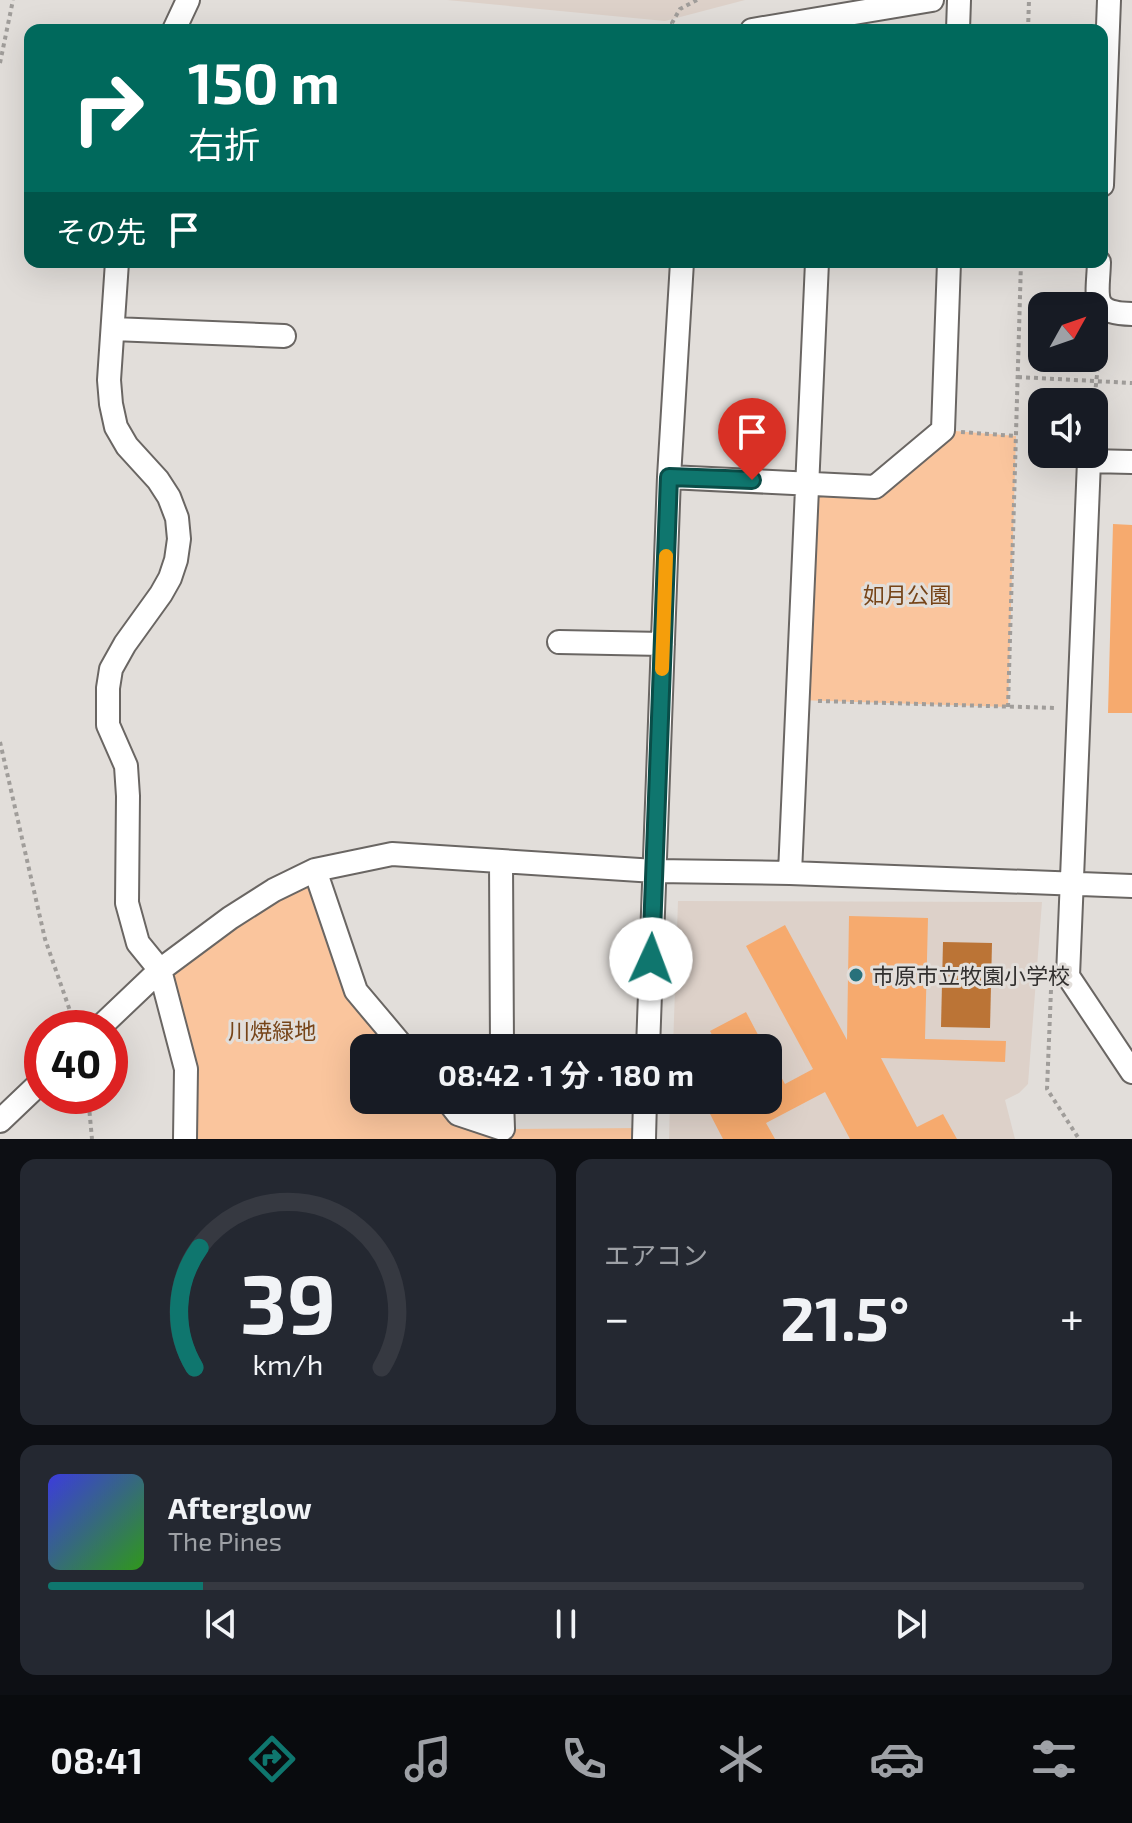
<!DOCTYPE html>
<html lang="ja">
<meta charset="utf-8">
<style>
:root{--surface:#171b24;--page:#242831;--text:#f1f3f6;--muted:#9ea1a6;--line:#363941;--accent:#0f766e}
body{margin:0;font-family:"Exo 2","Noto Sans JP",sans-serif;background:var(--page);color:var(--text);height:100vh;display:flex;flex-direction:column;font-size:30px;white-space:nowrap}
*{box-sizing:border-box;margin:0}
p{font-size:26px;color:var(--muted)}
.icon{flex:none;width:44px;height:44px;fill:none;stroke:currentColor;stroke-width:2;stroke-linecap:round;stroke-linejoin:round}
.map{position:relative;height:1139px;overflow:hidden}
.drawer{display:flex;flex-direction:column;gap:20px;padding:20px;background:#0d0f14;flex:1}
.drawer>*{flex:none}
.hud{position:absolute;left:24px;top:24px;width:1084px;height:244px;border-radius:16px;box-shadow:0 8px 32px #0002;background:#00695c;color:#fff;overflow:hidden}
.needle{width:52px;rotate:50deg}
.controls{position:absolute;left:1028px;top:292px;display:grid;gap:16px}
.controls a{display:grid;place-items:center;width:80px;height:80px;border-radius:16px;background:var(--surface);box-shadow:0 8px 32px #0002;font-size:40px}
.speed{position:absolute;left:24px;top:1010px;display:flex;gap:16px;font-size:40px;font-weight:700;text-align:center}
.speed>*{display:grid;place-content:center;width:104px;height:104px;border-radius:50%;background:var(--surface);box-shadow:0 8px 32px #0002;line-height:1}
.speed .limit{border:12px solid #d22;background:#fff;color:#111}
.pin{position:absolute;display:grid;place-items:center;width:68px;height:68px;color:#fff;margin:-82px -34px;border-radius:50% 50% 50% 0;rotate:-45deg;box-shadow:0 0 8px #0007}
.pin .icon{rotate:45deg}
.me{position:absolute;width:88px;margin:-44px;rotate:2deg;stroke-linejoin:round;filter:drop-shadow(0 0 6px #0008)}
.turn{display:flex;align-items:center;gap:28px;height:168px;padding:0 32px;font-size:36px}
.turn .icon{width:104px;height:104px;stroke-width:2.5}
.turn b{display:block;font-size:56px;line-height:68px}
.then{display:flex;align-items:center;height:76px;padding:0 32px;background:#0003;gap:16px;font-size:30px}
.big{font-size:60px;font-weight:700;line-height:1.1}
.drawer .tile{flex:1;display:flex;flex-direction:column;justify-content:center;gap:12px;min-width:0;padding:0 28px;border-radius:16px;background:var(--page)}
.drawer .dial{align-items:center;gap:0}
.dial svg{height:208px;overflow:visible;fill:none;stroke:var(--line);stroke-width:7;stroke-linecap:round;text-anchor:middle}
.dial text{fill:var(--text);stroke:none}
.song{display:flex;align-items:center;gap:24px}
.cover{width:96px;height:96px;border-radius:12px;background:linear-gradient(135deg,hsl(240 70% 55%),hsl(110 70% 35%))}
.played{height:8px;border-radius:4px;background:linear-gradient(90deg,var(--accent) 15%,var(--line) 15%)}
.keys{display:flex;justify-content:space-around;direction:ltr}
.heat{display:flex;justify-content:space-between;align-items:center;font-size:44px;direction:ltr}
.drawer .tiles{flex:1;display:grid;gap:20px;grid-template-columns:1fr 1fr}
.tile:last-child{grid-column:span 2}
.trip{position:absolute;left:350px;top:1034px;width:432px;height:80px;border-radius:16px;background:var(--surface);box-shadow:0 8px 32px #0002;font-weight:700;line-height:80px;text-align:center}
.dock{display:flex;height:128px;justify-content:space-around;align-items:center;background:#090b0e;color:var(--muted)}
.dock .icon{width:56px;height:56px}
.dock .current{color:var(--accent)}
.dock b{font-size:36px;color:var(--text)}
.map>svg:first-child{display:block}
.built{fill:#ddd1c9}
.green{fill:#fac59d}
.water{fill:#bb7436}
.building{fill:#f6aa6e}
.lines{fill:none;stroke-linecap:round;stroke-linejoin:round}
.minor-casing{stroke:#6a6663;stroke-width:26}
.path{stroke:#a09d9a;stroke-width:4;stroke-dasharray:4 4;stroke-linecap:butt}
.minor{stroke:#fff;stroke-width:22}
.route-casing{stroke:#0a4d48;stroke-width:20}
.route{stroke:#0f766e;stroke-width:14}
.slow{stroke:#f59e0b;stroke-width:14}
.poi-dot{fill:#28717b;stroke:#e2deda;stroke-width:3}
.labels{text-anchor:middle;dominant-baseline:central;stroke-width:6;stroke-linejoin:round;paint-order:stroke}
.park-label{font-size:22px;fill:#764418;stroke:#e2deda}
.poi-label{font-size:22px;fill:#32302f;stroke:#e2deda;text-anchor:start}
</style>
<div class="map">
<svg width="1132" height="1139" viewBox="0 0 1132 1139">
<rect width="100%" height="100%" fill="#e2deda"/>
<!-- built -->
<path class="built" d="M447,0H745L665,21Z
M678,901L1042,902L1028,1084L1019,1093L1005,1100L1015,1139H669L670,1100H768V1048H673Z"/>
<!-- green -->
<path class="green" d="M943,430L1016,436L1008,707L798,700L807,483L875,487Z
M315,870L356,991L404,1048H364V1100H447L503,1129L644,1128V1139H185L186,1069L160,970Z"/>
<!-- water -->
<path class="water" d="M943,942L992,943L990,1028L941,1027Z"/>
<!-- building -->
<path class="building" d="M1113,524L1132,525V713H1108Z
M849,916L928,918L925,1039L1006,1041L1005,1062L881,1058L917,1127L943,1114L957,1139H850L825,1092L766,1123L775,1139H723L709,1112L731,1100H768V1053L785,1084L813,1069L746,946L785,925L847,1040Z
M746,1012L765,1048H719L710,1031Z"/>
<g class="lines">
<!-- minor casing -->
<g class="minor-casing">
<path id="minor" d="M174,30L188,0
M752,30L932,0
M958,30L959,0
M1102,185L1109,0
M117,262L109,380L111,404L116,427L127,446L158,480L169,497L177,518L179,539L176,560L170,578L161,594L125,644L111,669L108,688V725L126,766L128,796L127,903L138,943L160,970L186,1069L185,1139
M1099,262C1098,297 1089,313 1132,314
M113,329L284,336
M1132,462L1089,461L1068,976L1132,1072
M669,477L875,487L943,430L949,262
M559,642L663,644
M501,861L502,1048
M315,870L356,991L404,1048
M790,873L817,262
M99,1028L160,970L230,918L274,890L315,870L392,854L655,871L790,873L1132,886
M648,1048L669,477L682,262
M447,1100L458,1114L503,1129L502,1100
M0,1121L42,1081
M644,1139L645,1100"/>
</g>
<!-- path -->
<path class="path" d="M677,30L672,23L680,9L697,0
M1028,30L1029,0
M0,63L13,0
M1018,377L1132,383
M1094,403L1102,328
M961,432L1016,436
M818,701L1057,708
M1008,707L1021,262
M0,742L45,939L76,1028
M1051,990L1047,1089L1079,1139
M88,1096L92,1139"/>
<!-- minor -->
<use href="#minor" class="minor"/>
</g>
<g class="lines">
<!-- route casing -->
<g class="route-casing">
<path id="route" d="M651,959L669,477L752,480"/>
</g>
<!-- route -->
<use href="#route" class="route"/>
<!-- slow -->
<path class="slow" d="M662,669L666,556"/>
</g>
<!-- markers -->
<circle class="poi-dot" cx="856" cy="975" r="8"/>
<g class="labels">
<!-- park labels -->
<g class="park-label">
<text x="907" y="594">如月公園</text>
<text x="272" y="1030">川焼緑地</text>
</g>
<!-- poi labels -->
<g class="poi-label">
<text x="872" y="975">市原市立牧園小学校</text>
</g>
</g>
</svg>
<div class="controls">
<a><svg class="needle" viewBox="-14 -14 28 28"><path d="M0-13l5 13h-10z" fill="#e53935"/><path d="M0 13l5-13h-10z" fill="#9ea1a6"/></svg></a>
<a><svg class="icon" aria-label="sound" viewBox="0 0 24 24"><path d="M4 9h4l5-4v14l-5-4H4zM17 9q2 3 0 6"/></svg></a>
</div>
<div class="speed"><div class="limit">40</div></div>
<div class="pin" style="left:752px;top:480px;background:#d93025"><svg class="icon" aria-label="arrive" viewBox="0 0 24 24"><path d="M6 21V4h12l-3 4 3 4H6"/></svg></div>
<svg class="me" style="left:651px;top:959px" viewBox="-20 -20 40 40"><circle r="19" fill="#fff"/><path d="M0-13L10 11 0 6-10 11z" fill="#0f766e"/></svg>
<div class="trip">08:42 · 1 分 · 180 m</div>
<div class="hud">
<div class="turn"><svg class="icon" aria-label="right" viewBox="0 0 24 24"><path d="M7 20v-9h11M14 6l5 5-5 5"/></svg><div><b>150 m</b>右折</div></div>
<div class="then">その先<svg class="icon" aria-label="arrive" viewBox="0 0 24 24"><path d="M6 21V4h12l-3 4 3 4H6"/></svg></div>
</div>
</div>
<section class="drawer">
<div class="tiles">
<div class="tile dial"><svg viewBox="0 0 100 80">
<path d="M14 69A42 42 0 1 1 86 69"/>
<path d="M14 69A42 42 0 0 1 16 23" stroke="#0f766e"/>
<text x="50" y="56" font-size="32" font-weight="700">39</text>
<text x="50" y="72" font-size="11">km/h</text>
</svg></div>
<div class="tile"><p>エアコン</p>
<div class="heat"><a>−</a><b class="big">21.5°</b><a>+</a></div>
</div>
<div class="tile">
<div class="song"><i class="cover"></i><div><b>Afterglow</b><p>The Pines</p></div></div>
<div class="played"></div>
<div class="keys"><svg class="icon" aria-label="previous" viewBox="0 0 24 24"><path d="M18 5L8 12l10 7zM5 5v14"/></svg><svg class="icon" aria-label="pause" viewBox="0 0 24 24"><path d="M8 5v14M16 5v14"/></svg><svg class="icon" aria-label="next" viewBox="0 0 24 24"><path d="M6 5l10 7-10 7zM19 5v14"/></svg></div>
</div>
</div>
</section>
<nav class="dock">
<b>08:41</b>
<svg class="icon current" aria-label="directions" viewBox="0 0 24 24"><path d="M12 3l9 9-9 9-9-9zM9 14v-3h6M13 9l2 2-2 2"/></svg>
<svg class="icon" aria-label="music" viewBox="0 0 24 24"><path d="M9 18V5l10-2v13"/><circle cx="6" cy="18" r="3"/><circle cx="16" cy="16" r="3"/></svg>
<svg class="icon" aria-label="phone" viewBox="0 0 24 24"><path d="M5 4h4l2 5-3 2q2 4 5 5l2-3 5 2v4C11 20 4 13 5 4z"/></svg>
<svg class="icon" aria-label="climate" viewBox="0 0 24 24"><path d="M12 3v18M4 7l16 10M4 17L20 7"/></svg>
<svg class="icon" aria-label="car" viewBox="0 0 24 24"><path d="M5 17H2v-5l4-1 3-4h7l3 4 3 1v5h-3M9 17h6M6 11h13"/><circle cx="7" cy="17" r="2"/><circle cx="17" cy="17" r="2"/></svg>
<svg class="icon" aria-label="filters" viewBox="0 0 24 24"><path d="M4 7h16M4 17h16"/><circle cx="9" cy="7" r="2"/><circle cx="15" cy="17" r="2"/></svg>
</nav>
